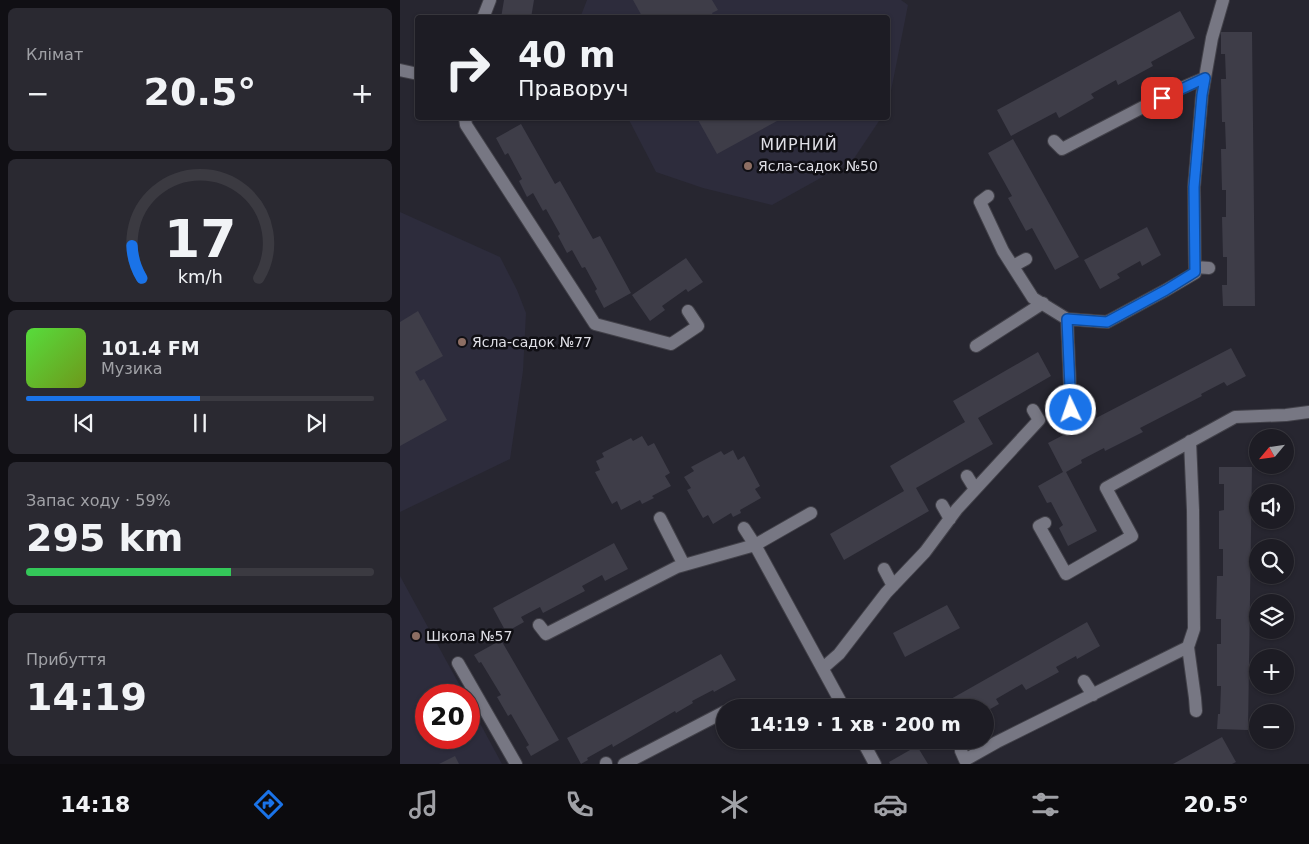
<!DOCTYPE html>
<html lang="uk">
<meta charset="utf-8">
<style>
:root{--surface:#1d1c24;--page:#2a2931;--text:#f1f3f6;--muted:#a0a1a6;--line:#3b3a41;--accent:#1a73e8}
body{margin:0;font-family:"DejaVu Sans",sans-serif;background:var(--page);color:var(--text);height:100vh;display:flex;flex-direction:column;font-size:19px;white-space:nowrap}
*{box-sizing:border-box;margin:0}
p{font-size:16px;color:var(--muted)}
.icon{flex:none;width:28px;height:28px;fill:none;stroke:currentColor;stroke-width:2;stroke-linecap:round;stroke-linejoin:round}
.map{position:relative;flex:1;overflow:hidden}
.details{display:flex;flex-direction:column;gap:8px;padding:8px;background:#100f14;width:400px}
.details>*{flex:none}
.hud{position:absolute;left:15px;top:15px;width:475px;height:105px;border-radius:5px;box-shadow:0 1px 4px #0004,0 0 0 1px var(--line);background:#1d1c24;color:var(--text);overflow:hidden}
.needle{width:32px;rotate:241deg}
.controls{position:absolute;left:849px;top:429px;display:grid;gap:10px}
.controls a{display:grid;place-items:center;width:45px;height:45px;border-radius:50%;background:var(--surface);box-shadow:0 1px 4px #0004,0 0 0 1px var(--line);font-size:25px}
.speed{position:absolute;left:15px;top:684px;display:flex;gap:10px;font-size:25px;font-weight:700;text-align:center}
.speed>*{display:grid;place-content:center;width:65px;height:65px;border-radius:50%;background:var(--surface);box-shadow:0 1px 4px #0004,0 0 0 1px var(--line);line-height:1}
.speed .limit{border:8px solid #d22;background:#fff;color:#111}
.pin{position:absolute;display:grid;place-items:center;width:42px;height:42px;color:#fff;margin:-21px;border-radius:10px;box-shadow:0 2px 8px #0006}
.me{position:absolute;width:55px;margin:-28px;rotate:357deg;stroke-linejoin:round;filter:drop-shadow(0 0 4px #0008)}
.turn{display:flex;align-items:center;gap:18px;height:105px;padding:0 20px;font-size:22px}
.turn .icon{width:65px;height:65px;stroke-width:2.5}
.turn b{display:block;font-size:35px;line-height:42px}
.big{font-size:38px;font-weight:700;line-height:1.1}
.details .widget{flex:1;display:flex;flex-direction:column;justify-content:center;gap:8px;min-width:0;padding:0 18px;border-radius:8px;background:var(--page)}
.details .dial{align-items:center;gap:0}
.dial svg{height:130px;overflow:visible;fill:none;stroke:var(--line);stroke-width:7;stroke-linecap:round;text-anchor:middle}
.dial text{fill:var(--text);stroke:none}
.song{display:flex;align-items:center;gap:15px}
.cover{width:60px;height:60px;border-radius:8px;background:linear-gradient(135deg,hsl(110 70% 55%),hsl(80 70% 35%))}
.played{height:5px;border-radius:2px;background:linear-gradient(90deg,var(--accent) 50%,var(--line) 50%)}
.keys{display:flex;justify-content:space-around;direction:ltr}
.heat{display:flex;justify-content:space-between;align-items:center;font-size:28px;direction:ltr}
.charge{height:8px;border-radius:4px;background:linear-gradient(90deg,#34c759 59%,var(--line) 0)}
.trip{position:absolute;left:316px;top:699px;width:278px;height:50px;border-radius:25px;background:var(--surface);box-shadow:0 1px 4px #0004,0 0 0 1px var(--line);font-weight:700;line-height:50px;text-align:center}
.menu{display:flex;height:80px;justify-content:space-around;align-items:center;background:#0c0b0e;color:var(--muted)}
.menu .icon{width:35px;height:35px}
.menu .active{color:var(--accent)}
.menu b{font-size:22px;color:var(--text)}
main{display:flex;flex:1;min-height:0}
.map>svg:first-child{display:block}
.built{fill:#2d2c3c}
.building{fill:#3e3d48}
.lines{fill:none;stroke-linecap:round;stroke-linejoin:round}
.minor-casing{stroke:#424149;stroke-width:14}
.minor{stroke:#777783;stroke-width:12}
.route-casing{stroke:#114b97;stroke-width:12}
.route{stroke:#1a73e8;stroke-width:9}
.education-dot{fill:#8d6e63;stroke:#100f14;stroke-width:2}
.labels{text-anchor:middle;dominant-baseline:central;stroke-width:5;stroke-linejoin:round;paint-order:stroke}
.poi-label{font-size:14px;fill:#dfdfe6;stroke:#100f14;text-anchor:start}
.quarter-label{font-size:16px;letter-spacing:1px;fill:#dfdfe6;stroke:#100f14}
</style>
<main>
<section class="details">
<div class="widget"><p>Клімат</p>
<div class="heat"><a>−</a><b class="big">20.5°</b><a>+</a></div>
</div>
<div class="widget dial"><svg viewBox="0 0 100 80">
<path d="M14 69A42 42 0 1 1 86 69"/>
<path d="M14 69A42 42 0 0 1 8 49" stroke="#1a73e8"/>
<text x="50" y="56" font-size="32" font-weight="700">17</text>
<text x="50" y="72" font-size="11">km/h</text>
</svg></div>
<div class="widget">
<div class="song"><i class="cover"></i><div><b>101.4 FM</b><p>Музика</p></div></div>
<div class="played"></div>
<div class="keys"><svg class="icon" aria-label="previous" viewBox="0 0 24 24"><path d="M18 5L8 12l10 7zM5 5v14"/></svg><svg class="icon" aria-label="pause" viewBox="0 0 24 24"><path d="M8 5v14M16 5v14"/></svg><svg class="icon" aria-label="next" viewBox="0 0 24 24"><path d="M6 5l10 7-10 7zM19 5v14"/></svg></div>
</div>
<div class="widget"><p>Запас ходу · 59%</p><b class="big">295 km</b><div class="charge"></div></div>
<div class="widget"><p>Прибуття</p><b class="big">14:19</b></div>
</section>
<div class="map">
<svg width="909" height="764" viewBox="0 0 909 764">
<rect width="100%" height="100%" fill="#272630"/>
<!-- built -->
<path class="built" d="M187,0H501L508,5L488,106V18H180Z
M228,118H481L453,160L372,205L303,188L256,172Z
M0,212L100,257L117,290L126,313L123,371L110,459L0,512Z
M0,576L65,695H26V738H69V703L102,764H0Z"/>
<!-- building -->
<path class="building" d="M104,0H134L131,18H101Z
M233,0H312L318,10L312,13L315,18H243Z
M780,11L795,38L751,62L753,66L718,85L716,80L691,94L694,98L659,118L656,112L611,136L597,110Z
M821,32H852L855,306H823L822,285H827V257H823L822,217H826V190H822L821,149H826L825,122H822L821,79H826L825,54H821Z
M297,118H375L377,121L317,154Z
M121,124L155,184L160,181L193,239L200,236L231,293L204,308L195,291L197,289L185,267L182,268L172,250L167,253L158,236L160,234L146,209L143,211L133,193L127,197L119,181L122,179L108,153L105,155L96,138Z
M613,139L679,257L655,270L632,228L626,231L608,198L612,196L588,153Z
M747,227L761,255L742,266L740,261L717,274L720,278L700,289L684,260Z
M286,258L303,282L288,292L286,289L262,306L265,310L250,321L232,295Z
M18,311L43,356L15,372L20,381L24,379L47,420L0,446V322Z
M831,348L846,376L827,386L824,382L801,394L802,396L740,428L743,432L705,451L704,448L681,460L682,463L666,472L697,531L668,546L659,528L663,525L651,502L647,503L638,486L663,472L648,443Z
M638,352L651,376L578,418L593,444L516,488L529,511L444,560L430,534L504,491L490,466L565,422L553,401Z
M242,436L248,446L254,443L270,473L265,476L271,486L252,496L254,498L242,504L240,500L221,510L217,501L212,504L195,472L200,470L196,461L204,457L202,453L231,438L233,441Z
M333,450L338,460L344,456L360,486L355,489L361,498L340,510L341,513L333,517L331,513L313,524L308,515L303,518L287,490L291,488L284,477L294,471L291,467L321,451L324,455Z
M819,467H852L848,730L817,729L818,714H820L821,686H817V644H821V619H816L817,576H823V549H819V511L824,510V484H819Z
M214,543L228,569L205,581L202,575L182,586L185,591L143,613L140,607L121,617L124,622L106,632L93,608Z
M547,605L560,628L505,657L493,633Z
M687,622L700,646L677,659L676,656L656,667L659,672L626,690L622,684L596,699L599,704L585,712V708H535Z
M101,640L159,740L131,756L126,747L129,745L111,714L108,716L97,697L101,695L81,662L79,663L74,655Z
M321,654L336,680L314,692L313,690L292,701L293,703L276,713L275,711L213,747L212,744L187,758L188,760L181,764L167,738Z
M822,737L836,762L832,764H773Z
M517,746L528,764H490L489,762Z
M55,756L59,764H39Z"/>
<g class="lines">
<!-- minor casing -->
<g class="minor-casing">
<path id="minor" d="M83,18L90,0
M0,70L18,74
M65,118L66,125L195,324L271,344L298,326L288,311
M654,141L662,149L772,92L805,78
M588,196L580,202L603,251L633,298L667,319L707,322L766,290L795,273L794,187L802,95L812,38L823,0
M613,266L626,259
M795,267L809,268
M667,319L671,410
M576,346L643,303
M567,476L575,489
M542,505L550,519
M260,518L284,565
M645,523L639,526L666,574L732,536L706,488L835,417L886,415L909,412
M344,528L355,545L411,513
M484,569L493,586
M139,625L146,634L277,567L355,545L444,708
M788,647L795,698L796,711
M58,663L116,764
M423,668L439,654L486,593L525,552L557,509L639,420L633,410
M684,681L693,695
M462,740L475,764
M561,751L565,760L597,742L788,647L794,629L793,510L790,441
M206,763V764
M224,764L324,712"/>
</g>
<!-- minor -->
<use href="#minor" class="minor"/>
</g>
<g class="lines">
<!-- route casing -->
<g class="route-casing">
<path id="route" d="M671,410L667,319L707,322L766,290L795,272L794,187L802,95L805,78L762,98"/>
</g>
<!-- route -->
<use href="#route" class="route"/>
</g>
<!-- markers -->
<g class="education-dot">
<circle cx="348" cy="166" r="5"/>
<circle cx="62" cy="342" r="5"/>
<circle cx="16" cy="636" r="5"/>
</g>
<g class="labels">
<!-- poi labels -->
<g class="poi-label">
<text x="358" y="166">Ясла-садок №50</text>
<text x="72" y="342">Ясла-садок №77</text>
<text x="26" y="636">Школа №57</text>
</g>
<!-- quarter labels -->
<g class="quarter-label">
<text x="399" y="144">МИРНИЙ</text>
</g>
</g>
</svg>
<div class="controls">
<a><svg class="needle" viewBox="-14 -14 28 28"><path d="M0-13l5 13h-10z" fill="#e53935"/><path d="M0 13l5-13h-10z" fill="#a0a1a6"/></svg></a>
<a><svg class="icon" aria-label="sound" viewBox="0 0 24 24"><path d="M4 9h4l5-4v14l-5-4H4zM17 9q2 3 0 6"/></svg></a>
<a><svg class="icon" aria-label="search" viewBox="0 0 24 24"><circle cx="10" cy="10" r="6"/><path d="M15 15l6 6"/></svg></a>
<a><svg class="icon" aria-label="layers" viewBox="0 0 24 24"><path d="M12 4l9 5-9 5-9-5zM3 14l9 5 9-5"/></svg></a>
<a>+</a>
<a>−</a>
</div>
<div class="speed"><div class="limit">20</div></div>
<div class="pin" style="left:762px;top:98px;background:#d93025"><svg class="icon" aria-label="arrive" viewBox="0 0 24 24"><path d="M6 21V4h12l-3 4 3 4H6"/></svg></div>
<svg class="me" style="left:671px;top:410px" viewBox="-20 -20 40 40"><circle r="17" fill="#1a73e8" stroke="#fff" stroke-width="3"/><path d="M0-11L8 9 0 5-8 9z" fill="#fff"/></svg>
<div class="trip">14:19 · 1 хв · 200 m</div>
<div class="hud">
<div class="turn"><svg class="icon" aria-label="right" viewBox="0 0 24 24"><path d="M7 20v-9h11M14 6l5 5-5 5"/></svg><div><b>40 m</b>Праворуч</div></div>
</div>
</div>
</main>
<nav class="menu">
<b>14:18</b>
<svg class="icon active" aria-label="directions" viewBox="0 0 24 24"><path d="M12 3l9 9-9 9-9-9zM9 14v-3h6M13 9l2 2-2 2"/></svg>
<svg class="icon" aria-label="music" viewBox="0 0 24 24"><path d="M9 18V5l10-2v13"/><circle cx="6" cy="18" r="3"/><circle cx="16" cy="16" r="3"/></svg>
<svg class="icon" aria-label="phone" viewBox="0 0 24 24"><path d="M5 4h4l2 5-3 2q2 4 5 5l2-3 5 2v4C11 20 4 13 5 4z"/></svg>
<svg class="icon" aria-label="climate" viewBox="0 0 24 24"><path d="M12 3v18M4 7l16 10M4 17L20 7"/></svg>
<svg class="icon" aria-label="car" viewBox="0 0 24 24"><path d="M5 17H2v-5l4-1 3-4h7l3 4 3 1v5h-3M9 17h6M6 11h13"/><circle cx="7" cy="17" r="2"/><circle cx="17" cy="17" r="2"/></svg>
<svg class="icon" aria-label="filters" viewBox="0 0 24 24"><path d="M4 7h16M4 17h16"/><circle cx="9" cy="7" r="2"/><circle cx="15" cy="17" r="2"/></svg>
<b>20.5°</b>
</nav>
